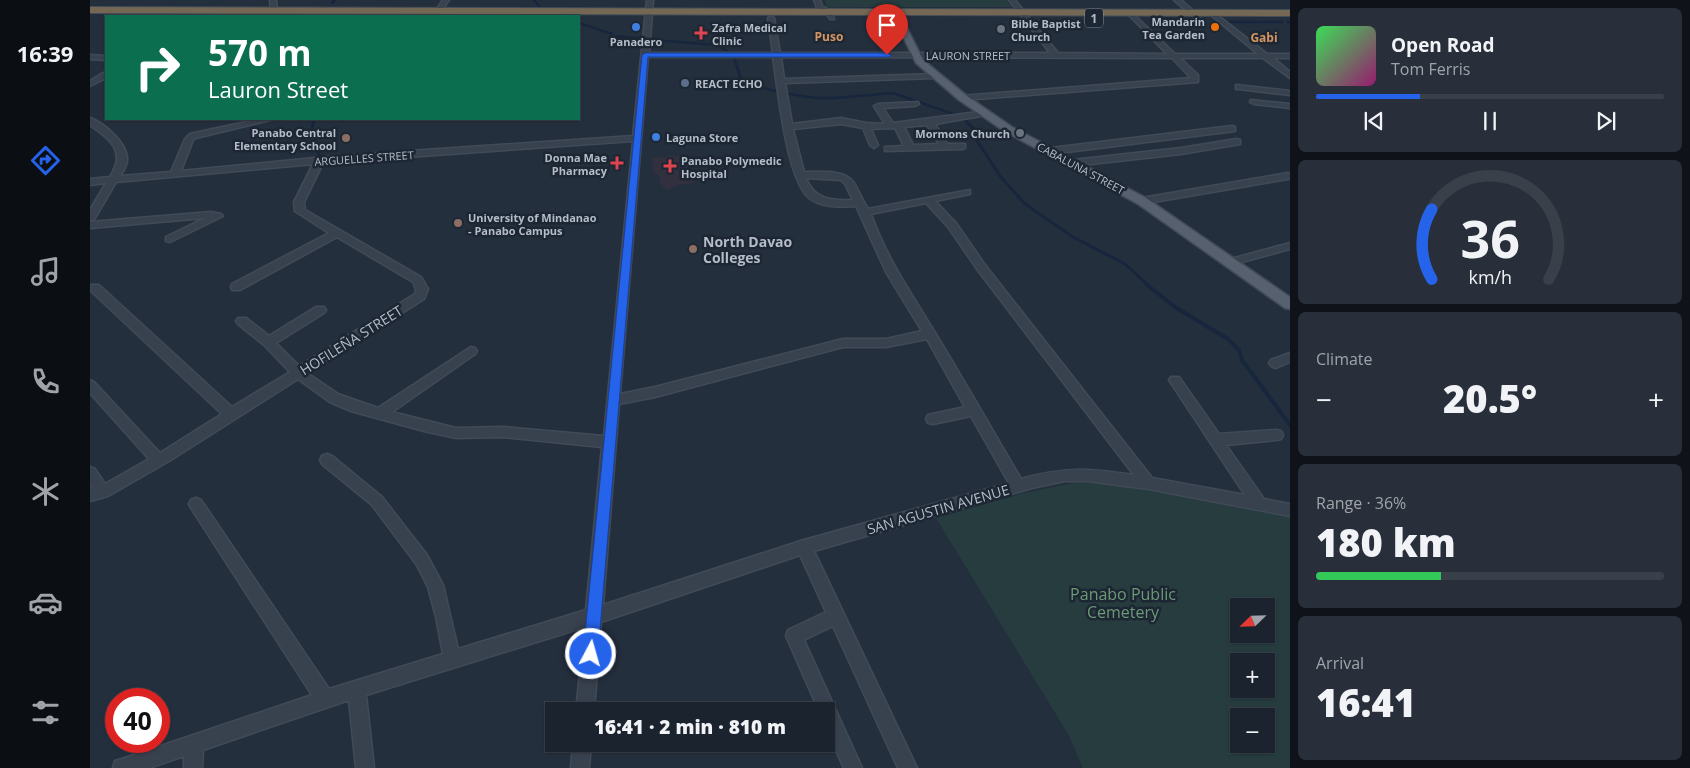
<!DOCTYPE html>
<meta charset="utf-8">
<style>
:root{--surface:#1b232e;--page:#282f3a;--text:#f1f3f6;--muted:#a0a4aa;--line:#39404a;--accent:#2563eb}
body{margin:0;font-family:"Open Sans",sans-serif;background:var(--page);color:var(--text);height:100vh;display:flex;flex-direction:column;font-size:19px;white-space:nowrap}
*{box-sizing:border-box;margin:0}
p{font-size:16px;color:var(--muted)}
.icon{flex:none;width:28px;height:28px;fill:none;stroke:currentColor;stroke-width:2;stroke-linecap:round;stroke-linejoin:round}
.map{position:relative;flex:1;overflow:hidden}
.drawer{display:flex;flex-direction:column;gap:8px;padding:8px;background:#0f1319;width:400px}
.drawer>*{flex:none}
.guide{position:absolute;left:15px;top:15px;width:475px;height:105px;border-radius:0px;box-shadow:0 1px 4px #0004,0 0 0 1px var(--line);background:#0b6e4f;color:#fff;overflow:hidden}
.needle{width:32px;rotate:247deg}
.tools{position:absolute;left:1140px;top:598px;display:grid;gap:10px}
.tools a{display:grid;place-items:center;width:45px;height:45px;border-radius:0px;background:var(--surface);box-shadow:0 1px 4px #0004,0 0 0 1px var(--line);font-size:25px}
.speed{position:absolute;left:15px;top:688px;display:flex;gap:10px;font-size:25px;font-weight:700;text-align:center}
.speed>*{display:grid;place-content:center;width:65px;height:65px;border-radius:50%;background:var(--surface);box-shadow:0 1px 4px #0004,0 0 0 1px var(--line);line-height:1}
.speed .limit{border:8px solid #d22;background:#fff;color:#111}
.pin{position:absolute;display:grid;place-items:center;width:42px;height:42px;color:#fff;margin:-51px -21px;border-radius:50% 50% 50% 0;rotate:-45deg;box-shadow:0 0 5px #0007}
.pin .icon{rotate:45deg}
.me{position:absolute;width:55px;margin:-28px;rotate:6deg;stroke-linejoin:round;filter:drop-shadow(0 0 4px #0008)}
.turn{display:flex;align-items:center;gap:18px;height:105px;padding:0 20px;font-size:22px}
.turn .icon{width:65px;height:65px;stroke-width:2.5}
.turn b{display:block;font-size:35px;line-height:42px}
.big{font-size:38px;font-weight:800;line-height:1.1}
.drawer .tile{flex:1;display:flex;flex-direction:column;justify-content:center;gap:8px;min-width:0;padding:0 18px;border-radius:8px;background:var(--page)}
.drawer .dial{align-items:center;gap:0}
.dial svg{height:130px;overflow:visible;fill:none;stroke:var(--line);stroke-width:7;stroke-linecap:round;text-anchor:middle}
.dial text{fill:var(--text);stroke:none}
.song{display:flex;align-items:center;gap:15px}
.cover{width:60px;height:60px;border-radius:8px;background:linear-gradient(135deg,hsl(130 70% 55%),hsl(320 70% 35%))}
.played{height:5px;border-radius:2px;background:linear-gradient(90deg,var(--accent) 30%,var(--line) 30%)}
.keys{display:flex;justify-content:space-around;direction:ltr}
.heat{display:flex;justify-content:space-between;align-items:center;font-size:28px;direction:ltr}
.charge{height:8px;border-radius:4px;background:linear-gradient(90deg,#34c759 36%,var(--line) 0)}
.trip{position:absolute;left:455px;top:702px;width:290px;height:50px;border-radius:0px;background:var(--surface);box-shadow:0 1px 4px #0004,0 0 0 1px var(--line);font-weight:800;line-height:50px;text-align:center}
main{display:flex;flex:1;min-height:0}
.dock{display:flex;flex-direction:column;width:90px;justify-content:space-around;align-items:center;background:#0b0e12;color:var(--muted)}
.dock .icon{width:35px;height:35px}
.dock .on{color:var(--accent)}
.dock b{font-size:22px;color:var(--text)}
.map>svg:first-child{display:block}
.medical{fill:#32303f}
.green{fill:#263c3f;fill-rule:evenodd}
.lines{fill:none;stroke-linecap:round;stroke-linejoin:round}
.stream-far2{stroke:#17263c;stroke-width:2.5}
.stream-far1{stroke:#17263c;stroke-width:3}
.stream{stroke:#17263c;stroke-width:4}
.minor-casing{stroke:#414a57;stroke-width:3}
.major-casing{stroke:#414a57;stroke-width:3}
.highway-casing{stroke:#434c59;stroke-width:2}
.minor{fill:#38414e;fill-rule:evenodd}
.major{fill:#56606e;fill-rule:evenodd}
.highway{fill:#746855;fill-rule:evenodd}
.route{fill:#2563eb;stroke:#184099}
.shop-dot{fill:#3f7fe0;stroke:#1d2633;stroke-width:2}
.food-dot{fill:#e8710a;stroke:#1d2633;stroke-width:2}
.worship-dot{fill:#6b7280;stroke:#1d2633;stroke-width:2}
.health-dot{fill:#e0444e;stroke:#1d2633;stroke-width:2}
.service-dot{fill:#5c6f8a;stroke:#1d2633;stroke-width:2}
.education-dot{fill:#8d6e63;stroke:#1d2633;stroke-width:2}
.labels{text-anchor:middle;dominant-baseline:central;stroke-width:5;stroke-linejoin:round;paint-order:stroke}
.far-poi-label{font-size:11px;font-weight:bold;fill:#b4bcc9;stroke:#1d2633;text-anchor:start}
.far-street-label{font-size:11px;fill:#b4bcc9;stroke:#1d2633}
.shield{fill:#1d2633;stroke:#878f9c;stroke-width:1}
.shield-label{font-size:12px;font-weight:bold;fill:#b4bcc9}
.far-neighbourhood-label{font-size:12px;font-weight:bold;fill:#d59563;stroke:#1d2633}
.poi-label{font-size:14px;font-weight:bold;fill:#b4bcc9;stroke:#1d2633;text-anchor:start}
.street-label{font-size:14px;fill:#b4bcc9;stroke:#1d2633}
.near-park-label{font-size:16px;fill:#6b9a76;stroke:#1d2633}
</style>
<main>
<nav class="dock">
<b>16:39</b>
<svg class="icon on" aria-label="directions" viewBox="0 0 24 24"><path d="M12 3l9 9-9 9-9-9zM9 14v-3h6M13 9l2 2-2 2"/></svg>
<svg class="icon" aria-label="music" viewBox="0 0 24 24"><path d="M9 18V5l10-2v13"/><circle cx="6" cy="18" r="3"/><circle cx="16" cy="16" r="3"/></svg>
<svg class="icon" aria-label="phone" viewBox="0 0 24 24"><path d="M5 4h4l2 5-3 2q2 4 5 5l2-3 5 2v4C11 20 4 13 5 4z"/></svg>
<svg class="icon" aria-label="climate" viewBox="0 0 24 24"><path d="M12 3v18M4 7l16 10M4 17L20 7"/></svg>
<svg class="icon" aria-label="car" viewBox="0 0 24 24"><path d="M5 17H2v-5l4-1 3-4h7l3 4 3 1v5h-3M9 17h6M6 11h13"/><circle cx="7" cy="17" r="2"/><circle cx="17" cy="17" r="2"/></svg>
<svg class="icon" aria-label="filters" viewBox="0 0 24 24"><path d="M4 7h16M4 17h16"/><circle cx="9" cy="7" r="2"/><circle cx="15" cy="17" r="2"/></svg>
</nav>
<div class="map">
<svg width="1200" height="768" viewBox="0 0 1200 768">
<rect width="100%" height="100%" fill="#242f3e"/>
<!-- medical -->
<path class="medical" d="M593,155L605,183L588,185L577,190L570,184L569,174H565L561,158Z"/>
<!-- green -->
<path class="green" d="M735,0H916L922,7H737Z
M989,482L1027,485L1200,517V768H993L978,734L846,518L934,493ZM1149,606H1176V634H1149ZM1149,661H1176V689H1149ZM1149,716H1176V744H1149Z"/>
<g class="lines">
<!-- stream-far2 -->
<path class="stream-far2" d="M444,0L449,6
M242,3L245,0
M1138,22H1192
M1198,22H1200
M489,23L522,34
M527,36L551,39
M563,40L628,45L638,52
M644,58L652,82L688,92
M699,94L726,98H745L803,93L869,116
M875,120L880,125
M223,125L224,119"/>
<!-- stream-far1 -->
<path class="stream-far1" d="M223,124L222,129L229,154
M879,124L883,128L888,142L910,176L935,204L983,237L1035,264L1059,286"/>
<!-- stream -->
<path class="stream" d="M1057,285L1085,307L1138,339L1149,350L1152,360L1200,425"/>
<!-- minor casing -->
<g class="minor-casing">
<path id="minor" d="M180,0H186L187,11L183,16H176L181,11Z
M353,0H359L348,16H342Z
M557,0H563L559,53H683L678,18L681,16L684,18L690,53H960L919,0H925L968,53L1077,54L1038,14V12L1040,11L1085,54H1168L1120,14V12L1122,11L1177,54H1200V58H1183L1200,72V78L1173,58H1090L1108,75V82L873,100L869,98L870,96L1101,78L1082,58L691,57L694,79L845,74L849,76L845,78L695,83L702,124L751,118L776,123L795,124L784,106L788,104L828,102L829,104L825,106L793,108L803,123L896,111V115L845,124L857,144H875V148L872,149L795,151V147L814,146L805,128L781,129L788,145L784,148L780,145L773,128L751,124L703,129L714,172C729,172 755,169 764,183C769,191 772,200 778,209L880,190V194L845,201L866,223L895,265L1062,478L1155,495L1081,383L1079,380L1081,377H1089L1129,434L1186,430L1191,431L1193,435L1191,439L1186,440L1136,445L1174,499L1200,504V516L1058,489L997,481H975L942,488L724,551L827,768H808L743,626L714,640L772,768H754L736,729V711H729L696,636L698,630L736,612L710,555L511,622L504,711H486L495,627L276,695L284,768H266L259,700L113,750L112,768H94V756L59,768H23L25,761L32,759L222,695L101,508L99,504L101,500L106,498L111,500L239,689L353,654L346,617L338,587L327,565L282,505L232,464L230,460L232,456L237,454L242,456L292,497L337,555L353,585L368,649L496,610L512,447L413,437L366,438L334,431L261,411L240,402L208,379L79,461L18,496L0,501V489L3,488L0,484V467L5,469L15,484L59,459L0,393V380L4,382L70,453L132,414L1,291V285H9L142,407L200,372L174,345L148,324L146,321L148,318H156L179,336L226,307H234L236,310L234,313L186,343L209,366L325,294L326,289L323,282L247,237L150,290H142L141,287L142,284L239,233L205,211L204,202L223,164L26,182L5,218L0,221V210L16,183L0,185V179L20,177C36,151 22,141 0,125V118C14,123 36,142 37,158C38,165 33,171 30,176L81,172L95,139L100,134L170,119L180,120L106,138L103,140L91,171L245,156L543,136ZM558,57H683C688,89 696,176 718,197C729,208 752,207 766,206L796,272L832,331L796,339H753L565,387L530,394ZM837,125L849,144L823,145L814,127ZM543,141L514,436L413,427L366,428L302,412L385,354L387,351L385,348L381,347L288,408L248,394L217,373L334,299L338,289L331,277L215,210L214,202L233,163ZM716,178L751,180L755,184L763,200C742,201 724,200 716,178ZM836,203L858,227L887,269L1044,475C999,469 976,466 931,479C902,430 874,380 844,331C820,292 796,257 781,214ZM837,339L875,407L838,415L836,419L838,423L843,424L881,416L919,483L714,540L513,605L529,404L565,397L753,347H796Z
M724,0H730L732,6L741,11L744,19H740L736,13L727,8Z
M1084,0H1091L1111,18L1106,19Z
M0,55L16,56V60L0,59Z
M13,73H16V78L0,86V81Z
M1146,85L1200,91V95L1149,89H1146Z
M1161,100L1200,104V108L1164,104L1160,102Z
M1142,126L1145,127V131L961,154L957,151L961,148Z
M1147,139L1150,140V144L1091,154L983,166L978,163L983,160L1091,148Z
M1198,173L1200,174V178L1198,179L1052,204L1047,201L1052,198Z
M121,212L131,214L133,216L80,242L76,241V237L115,218L0,228V222Z
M1200,243V249L1141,265L1136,262L1137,260Z
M1200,353V362L1185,368L1181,366L1179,363L1181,360Z
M483,744H501L499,768H481Z"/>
</g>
<!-- major casing -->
<g class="major-casing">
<path id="major" d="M805,9L809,12L833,60L877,96L922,127L1056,198L1200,297V309L1195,308L1048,204L914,131L869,100L826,63L801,12Z"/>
</g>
<!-- highway casing -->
<g class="highway-casing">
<path id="highway" d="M0,7L1200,10V16L0,13Z"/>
</g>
<!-- minor -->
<use href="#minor" class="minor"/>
<!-- major -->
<use href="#major" class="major"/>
<!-- highway -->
<use href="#highway" class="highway"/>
</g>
<!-- route -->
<path class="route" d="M797,53L801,55L800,57H558L508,654L506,659L501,661L495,659L493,654L552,55L555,53Z"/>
<!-- markers -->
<g class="shop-dot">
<circle cx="546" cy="27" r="5"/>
<circle cx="566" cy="137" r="5"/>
</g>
<circle class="food-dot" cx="1125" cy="27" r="5"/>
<g class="worship-dot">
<circle cx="911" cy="29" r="5"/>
<circle cx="930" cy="133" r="5"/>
</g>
<g class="health-dot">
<path d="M608.5 25.5h5v5h5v5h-5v5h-5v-5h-5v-5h5z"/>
<path d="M524.5 155.5h5v5h5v5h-5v5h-5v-5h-5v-5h5z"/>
<path d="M577.5 158.5h5v5h5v5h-5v5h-5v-5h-5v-5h5z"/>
</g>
<circle class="service-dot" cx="595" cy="83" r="5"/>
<g class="education-dot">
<circle cx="256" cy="138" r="5"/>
<circle cx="368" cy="223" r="5"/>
<circle cx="603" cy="249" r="5"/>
</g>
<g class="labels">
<!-- far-poi labels -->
<g class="far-poi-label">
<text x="1115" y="21" text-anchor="end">Mandarin<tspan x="1115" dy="13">Tea Garden</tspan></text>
<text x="921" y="23">Bible Baptist<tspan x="921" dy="13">Church</tspan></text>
<text x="622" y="27">Zafra Medical<tspan x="622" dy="13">Clinic</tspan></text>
<text x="546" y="41" text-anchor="middle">Panadero</text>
<text x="605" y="83">REACT ECHO</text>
<text x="246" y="132" text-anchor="end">Panabo Central<tspan x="246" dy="13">Elementary School</tspan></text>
<text x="920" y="133" text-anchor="end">Mormons Church</text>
<text x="576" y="137">Laguna Store</text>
<text x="517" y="157" text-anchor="end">Donna Mae<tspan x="517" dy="13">Pharmacy</tspan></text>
<text x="591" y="160">Panabo Polymedic<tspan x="591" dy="13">Hospital</tspan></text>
<text x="378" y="217">University of Mindanao<tspan x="378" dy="13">- Panabo Campus</tspan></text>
</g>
<!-- far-street labels -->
<g class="far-street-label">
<text x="878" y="55">LAURON STREET</text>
<text transform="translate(274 158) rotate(-4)">ARGUELLES STREET</text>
<text transform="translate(991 168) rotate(28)">CABALUNA STREET</text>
</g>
<!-- shield labels -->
<rect class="shield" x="995" y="8.5" width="18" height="19" rx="4"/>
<g class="shield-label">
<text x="1004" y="18">1</text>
</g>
<!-- far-neighbourhood labels -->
<g class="far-neighbourhood-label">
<text x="739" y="36">Puso</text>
<text x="1174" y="37">Gabi</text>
</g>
<!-- poi labels -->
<g class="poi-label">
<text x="613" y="241">North Davao<tspan x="613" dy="16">Colleges</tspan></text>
</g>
<!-- street labels -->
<g class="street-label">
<text transform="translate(261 340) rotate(-32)">HOFILEÑA STREET</text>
<text transform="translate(848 509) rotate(-16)">SAN AGUSTIN AVENUE</text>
</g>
<!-- near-park labels -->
<g class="near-park-label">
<text x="1033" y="594">Panabo Public<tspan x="1033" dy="18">Cemetery</tspan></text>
</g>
</g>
</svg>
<div class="tools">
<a><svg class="needle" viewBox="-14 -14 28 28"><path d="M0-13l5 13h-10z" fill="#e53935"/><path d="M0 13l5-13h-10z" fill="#a0a4aa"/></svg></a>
<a>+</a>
<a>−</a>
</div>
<div class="speed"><div class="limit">40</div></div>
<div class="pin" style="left:797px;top:55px;background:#d93025"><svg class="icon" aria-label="arrive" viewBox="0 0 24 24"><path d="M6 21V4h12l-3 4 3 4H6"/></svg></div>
<svg class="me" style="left:501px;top:654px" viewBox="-20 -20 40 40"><circle r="17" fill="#2563eb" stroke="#fff" stroke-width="3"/><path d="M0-11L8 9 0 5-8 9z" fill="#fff"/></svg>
<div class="trip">16:41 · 2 min · 810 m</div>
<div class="guide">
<div class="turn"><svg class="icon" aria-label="right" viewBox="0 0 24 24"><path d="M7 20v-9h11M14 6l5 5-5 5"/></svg><div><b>570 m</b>Lauron Street</div></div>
</div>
</div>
<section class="drawer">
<div class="tile">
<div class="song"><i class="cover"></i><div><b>Open Road</b><p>Tom Ferris</p></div></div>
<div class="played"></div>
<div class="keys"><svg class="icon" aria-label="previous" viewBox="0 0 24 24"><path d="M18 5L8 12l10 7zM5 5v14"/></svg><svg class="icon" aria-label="pause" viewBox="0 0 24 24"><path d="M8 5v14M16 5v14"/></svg><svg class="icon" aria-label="next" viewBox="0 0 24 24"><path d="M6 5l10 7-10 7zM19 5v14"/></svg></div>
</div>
<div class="tile dial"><svg viewBox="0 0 100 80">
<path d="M14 69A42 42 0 1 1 86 69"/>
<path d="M14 69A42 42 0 0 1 14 26" stroke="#2563eb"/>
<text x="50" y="56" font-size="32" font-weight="700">36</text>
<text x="50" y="72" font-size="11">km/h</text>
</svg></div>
<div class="tile"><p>Climate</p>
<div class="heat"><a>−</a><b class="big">20.5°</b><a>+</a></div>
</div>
<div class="tile"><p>Range · 36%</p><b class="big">180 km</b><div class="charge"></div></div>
<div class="tile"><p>Arrival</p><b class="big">16:41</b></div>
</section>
</main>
